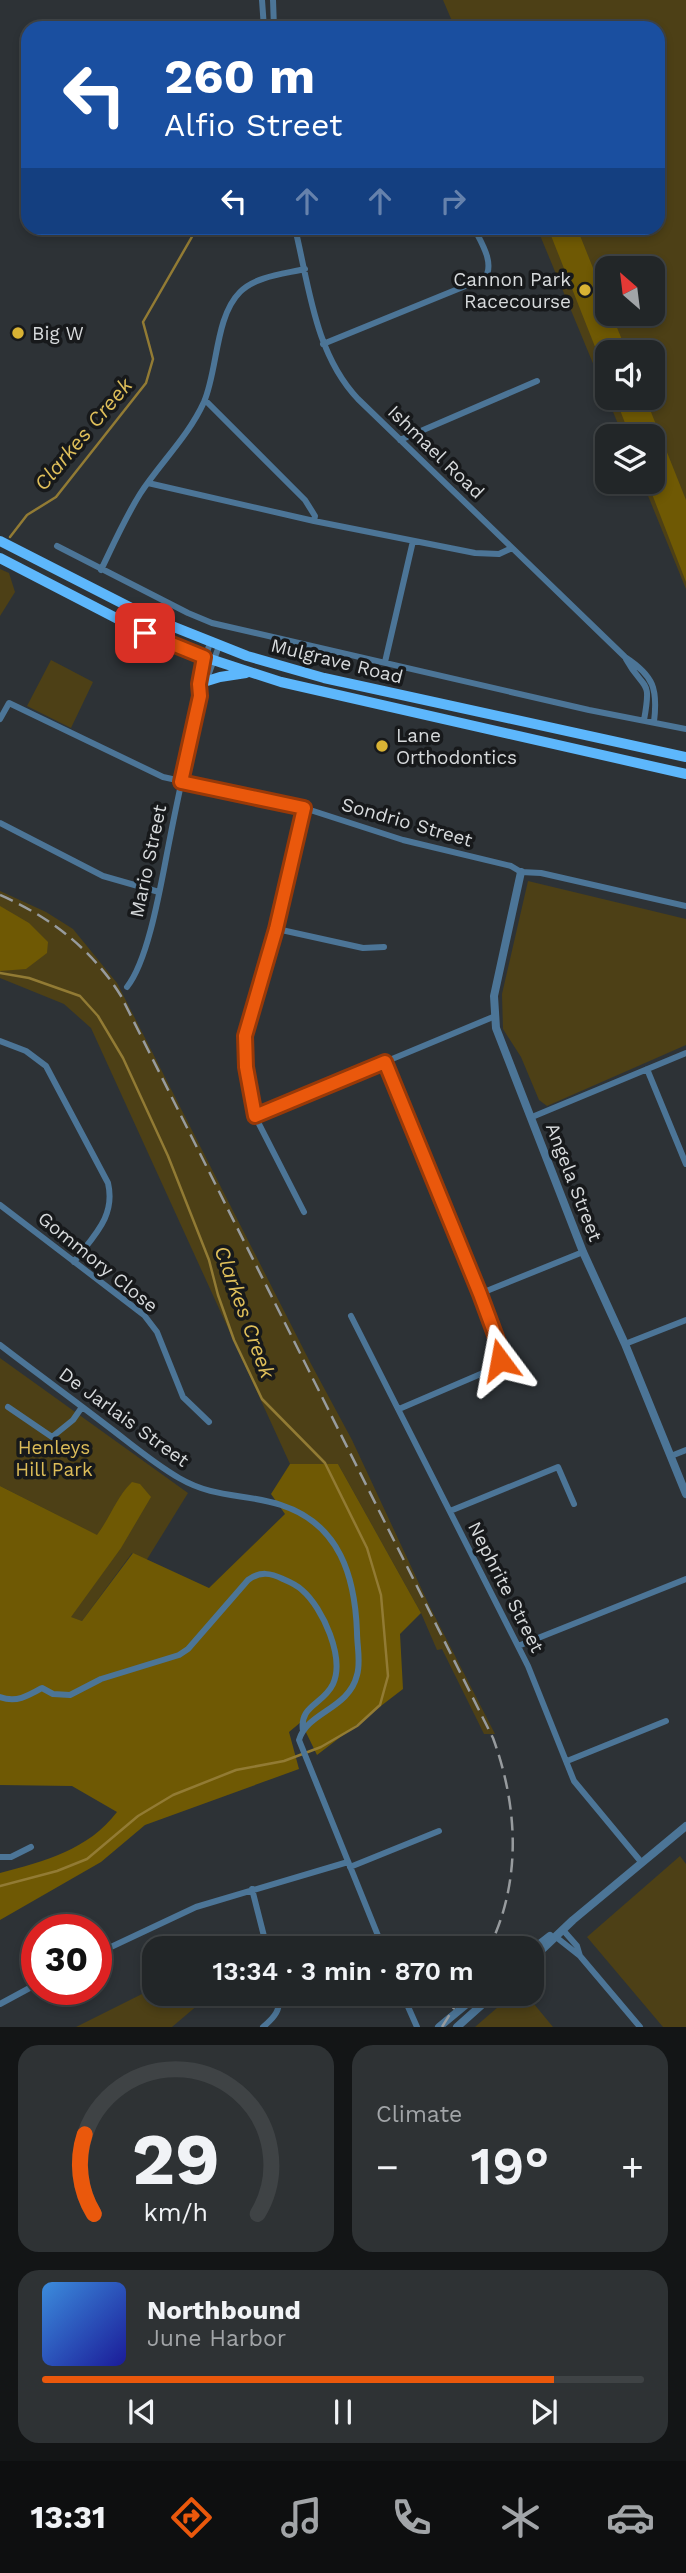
<!DOCTYPE html>
<meta charset="utf-8">
<style>
:root{--surface:#222628;--page:#2e3234;--text:#f1f3f6;--muted:#a2a5a8;--line:#3f4345;--accent:#ea580c}
body{margin:0;font-family:"Work Sans",sans-serif;background:var(--page);color:var(--text);height:100vh;display:flex;flex-direction:column;font-size:26px;white-space:nowrap}
*{box-sizing:border-box;margin:0}
p{font-size:23px;color:var(--muted)}
.icon{flex:none;width:38px;height:38px;fill:none;stroke:currentColor;stroke-width:2;stroke-linecap:round;stroke-linejoin:round}
.map{position:relative;height:2027px;overflow:hidden}
.panel{display:flex;flex-direction:column;gap:18px;padding:18px;background:#131516;flex:1}
.panel>*{flex:none}
.banner{position:absolute;left:21px;top:21px;width:644px;height:214px;border-radius:21px;box-shadow:0 4px 10px #0003,0 0 0 2px var(--line);background:#1a4fa0;color:#fff;overflow:hidden}
.needle{width:46px;rotate:332deg}
.fabs{position:absolute;left:595px;top:256px;display:grid;gap:14px}
.fabs a{display:grid;place-items:center;width:70px;height:70px;border-radius:14px;background:var(--surface);box-shadow:0 4px 10px #0003,0 0 0 2px var(--line);font-size:35px}
.speed{position:absolute;left:21px;top:1914px;display:flex;gap:14px;font-size:35px;font-weight:700;text-align:center}
.speed>*{display:grid;place-content:center;width:91px;height:91px;border-radius:50%;background:var(--surface);box-shadow:0 4px 10px #0003,0 0 0 2px var(--line);line-height:1}
.speed .limit{border:10px solid #d22;background:#fff;color:#111}
.pin{position:absolute;display:grid;place-items:center;width:60px;height:60px;color:#fff;margin:-30px;border-radius:14px;box-shadow:0 4px 10px #0006}
.me{position:absolute;width:77px;margin:-38px;rotate:347deg;stroke-linejoin:round;filter:drop-shadow(0 0 5px #0008)}
.turn{display:flex;align-items:center;gap:24px;height:147px;padding:0 28px;font-size:32px}
.turn .icon{width:91px;height:91px;stroke-width:2.5}
.turn b{display:block;font-size:49px;line-height:60px}
.lanes{display:flex;align-items:center;height:66px;padding:0 28px;background:#0003;justify-content:center;gap:35px;direction:ltr}
.lanes .off{opacity:.35}
.big{font-size:52px;font-weight:600;line-height:1.1}
.panel .widget{flex:1;display:flex;flex-direction:column;justify-content:center;gap:10px;min-width:0;padding:0 24px;border-radius:21px;background:var(--page)}
.panel .dial{align-items:center;gap:0}
.dial svg{height:182px;overflow:visible;fill:none;stroke:var(--line);stroke-width:7;stroke-linecap:round;text-anchor:middle}
.dial text{fill:var(--text);stroke:none}
.song{display:flex;align-items:center;gap:21px}
.cover{width:84px;height:84px;border-radius:10px;background:linear-gradient(135deg,hsl(210 70% 55%),hsl(240 70% 35%))}
.played{height:7px;border-radius:4px;background:linear-gradient(90deg,var(--accent) 85%,var(--line) 85%)}
.keys{display:flex;justify-content:space-around;direction:ltr}
.heat{display:flex;justify-content:space-between;align-items:center;font-size:38px;direction:ltr}
.panel .tiles{flex:1;display:grid;gap:18px;grid-template-columns:1fr 1fr}
.widget:last-child{grid-column:span 2}
.trip{position:absolute;left:142px;top:1936px;width:402px;height:70px;border-radius:21px;background:var(--surface);box-shadow:0 4px 10px #0003,0 0 0 2px var(--line);font-weight:600;line-height:70px;text-align:center}
.menu{display:flex;height:112px;justify-content:space-around;align-items:center;background:#0e0f10;color:var(--muted)}
.menu .icon{width:49px;height:49px}
.menu .on{color:var(--accent)}
.menu b{font-size:32px;color:var(--text)}
.map>svg:first-child{display:block}
.green{fill:#4d4016;fill-rule:evenodd}
.forest{fill:#6f5904}
.lines{fill:none;stroke-linecap:round;stroke-linejoin:round}
.stream{stroke:#927b34;stroke-width:2.5}
.minor{stroke:#4c7597;stroke-width:6}
.tertiary{stroke:#4c7597;stroke-width:8}
.primary{stroke:#5db7fc;stroke-width:10}
.rail{stroke:#979b9e;stroke-width:2.5;stroke-dasharray:14 7;stroke-linecap:butt}
.route-casing{stroke:#983908;stroke-width:18}
.route{stroke:#ea580c;stroke-width:12}
.poi-dot{fill:#d9b334;stroke:#17191b;stroke-width:2.5}
.labels{text-anchor:middle;dominant-baseline:central;stroke-width:7;stroke-linejoin:round;paint-order:stroke}
.poi-label{font-size:19px;fill:#d7dadc;stroke:#17191b;text-anchor:start}
.street-label{font-size:19px;fill:#d7dadc;stroke:#17191b}
.park-label{font-size:19px;fill:#ddbd59;stroke:#17191b}
.water-label{font-size:21px;font-style:italic;fill:#dfbf5a;stroke:#17191b}
</style>
<div class="map">
<svg width="686" height="2027" viewBox="0 0 686 2027">
<rect width="100%" height="100%" fill="#2d3236"/>
<!-- green -->
<path class="green" d="M443,0H686V589L642,481H653V436H623L537,228H658V28H455ZM607,268H653V313H607ZM607,352H653V397H607Z
M0,569L9,573L15,592L0,616Z
M51,660L93,682L71,728L27,706Z
M528,881L686,919V1045L547,1106L539,1100L521,1057L503,1029L502,994Z
M0,891L46,912L73,929L117,983L310,1362L352,1440L430,1607L495,1734H484L442,1649L437,1650L421,1613L338,1464H290L91,1028L64,1004L0,978Z
M0,1358L188,1493L146,1561L132,1553L82,1621L70,1617L65,1519L0,1486Z
M680,1856L686,1864V2027H663L587,1937Z
M154,1988V1993H212L172,2027H76Z
M514,1993H525L553,2027H475Z"/>
<!-- forest -->
<path class="forest" d="M548,228H577L607,303V313H611L627,352H607V377Z
M615,397H645L686,500V582L647,481H653V436H630Z
M0,906L29,923L48,942L47,953L26,969L0,971Z
M290,1464H338L421,1613L400,1634L403,1689L317,1755L301,1722L289,1732L299,1769L145,1825L101,1862L0,1920V1873C45,1861 88,1850 117,1812L72,1786L0,1785V1486L97,1535C111,1516 116,1498 132,1482L140,1484L151,1497L121,1548L71,1617L82,1621L133,1553L209,1588L285,1514L271,1494Z"/>
<g class="lines">
<!-- stream -->
<path class="stream" d="M10,537L27,515L56,497L146,383L153,359L143,322L197,228
M0,973L29,978L80,996L98,1016L123,1058L168,1156L209,1260L218,1295L234,1340L262,1399L325,1463L367,1548L381,1595L388,1676L380,1705L357,1726L321,1747L284,1761L236,1770L173,1795L138,1816L87,1859L57,1871L0,1886"/>
<!-- minor -->
<path class="minor" d="M262,0L264,28
M273,0L274,28
M295,228C309,286 315,354 358,399L625,657C654,676 658,689 654,722
M323,344L485,278C495,263 481,242 474,228
M205,400L305,500L315,516L314,521
M400,440L537,381
M148,483L314,521L475,553L499,554L512,548
M57,546L188,613L212,623L589,710L686,729
M101,570C113,545 125,518 140,494C160,463 188,437 204,402C218,369 215,317 240,292C256,276 284,274 305,269
M626,659C644,692 652,676 644,720
M385,662L413,541
M201,695L219,646
M0,719L9,703L163,777L304,808L403,840L511,866L521,872L541,873L686,906
M304,808L277,929L245,1036L246,1067L255,1116L304,1212
M0,823L103,876L159,892
M277,929L363,948L384,947
M127,987C150,958 162,877 170,838C179,791 190,744 200,696L202,667L210,643
M0,1041L26,1051L46,1066L108,1183C116,1217 93,1236 74,1262
M385,1062L479,1294L501,1354L496,1365L490,1370L399,1409
M647,1069L686,1164
M255,1116L493,1017
M532,1117L686,1053
M0,1205L144,1315L157,1332L183,1397L209,1422
M479,1294L583,1252
M351,1316L528,1666L574,1781L642,1863
M625,1344L686,1320
M0,1345C35,1372 71,1398 106,1425C130,1443 153,1463 179,1478C215,1499 245,1493 281,1505C340,1524 355,1577 357,1632C357,1646 361,1662 357,1675C349,1709 307,1712 299,1740L383,1948
M8,1407L52,1437L73,1420L82,1407
M671,1456L686,1450
M450,1511L558,1467L574,1504
M518,1646L686,1579
M0,1697C16,1703 28,1696 42,1688L53,1694L70,1695L101,1679L179,1655L188,1649L248,1580C260,1571 271,1573 283,1579C290,1582 297,1585 302,1590C323,1608 345,1658 333,1684C323,1705 299,1705 303,1731
M567,1761L666,1721
M0,1857H11L31,1847
M350,1867L439,1831
M252,1889L267,1948
M563,1930L577,1946L580,1956
M556,1937L580,1956L640,2027
M96,1954L196,1907L348,1862
M402,1993L417,2027
M0,2004L37,1984
M263,2027C275,2017 281,2010 279,1993"/>
<!-- tertiary -->
<path class="tertiary" d="M521,872L494,996L496,1028L583,1252L625,1344L686,1494
M532,1950L550,1936
M532,1959L573,1920L686,1826
M439,2027L480,1993
M457,2027L495,1993"/>
<!-- primary -->
<path class="primary" d="M0,541L149,617L247,656L324,678L686,757
M0,558L145,633L204,657L281,682L686,774
M207,681L220,677L246,673"/>
<!-- rail -->
<path class="rail" d="M0,895C50,917 92,949 121,996L493,1738C518,1806 522,1881 489,1948
M442,2027L463,1993"/>
</g>
<g class="lines">
<!-- route casing -->
<g class="route-casing">
<path id="route" d="M145,633L204,657L199,684L200,696L181,782L304,808L276,929L245,1036L246,1067L255,1116L385,1062L480,1294L500,1348V1360"/>
</g>
<!-- route -->
<use href="#route" class="route"/>
</g>
<!-- markers -->
<g class="poi-dot">
<circle cx="585" cy="290" r="7"/>
<circle cx="18" cy="333" r="7"/>
<circle cx="382" cy="746" r="7"/>
</g>
<g class="labels">
<!-- poi labels -->
<g class="poi-label">
<text x="571" y="279" text-anchor="end">Cannon Park<tspan x="571" dy="22">Racecourse</tspan></text>
<text x="32" y="333">Big W</text>
<text x="396" y="735">Lane<tspan x="396" dy="22">Orthodontics</tspan></text>
</g>
<!-- street labels -->
<g class="street-label">
<text transform="translate(436 452) rotate(44)">Ishmael Road</text>
<text transform="translate(337 661) rotate(14)">Mulgrave Road</text>
<text transform="translate(407 822) rotate(16)">Sondrio Street</text>
<text transform="translate(148 861) rotate(-78)">Mario Street</text>
<text transform="translate(574 1182) rotate(69)">Angela Street</text>
<text transform="translate(98 1262) rotate(39)">Gommory Close</text>
<text transform="translate(124 1417) rotate(36)">De Jarlais Street</text>
<text transform="translate(506 1587) rotate(63)">Nephrite Street</text>
</g>
<!-- park labels -->
<g class="park-label">
<text x="54" y="1447">Henleys<tspan x="54" dy="22">Hill Park</tspan></text>
</g>
<!-- water labels -->
<g class="water-label">
<text transform="translate(83 434) rotate(-50)">Clarkes Creek</text>
<text transform="translate(245 1312) rotate(70)">Clarkes Creek</text>
</g>
</g>
</svg>
<div class="fabs">
<a><svg class="needle" viewBox="-14 -14 28 28"><path d="M0-13l5 13h-10z" fill="#e53935"/><path d="M0 13l5-13h-10z" fill="#a2a5a8"/></svg></a>
<a><svg class="icon" aria-label="sound" viewBox="0 0 24 24"><path d="M4 9h4l5-4v14l-5-4H4zM17 9q2 3 0 6"/></svg></a>
<a><svg class="icon" aria-label="layers" viewBox="0 0 24 24"><path d="M12 4l9 5-9 5-9-5zM3 14l9 5 9-5"/></svg></a>
</div>
<div class="speed"><div class="limit">30</div></div>
<div class="pin" style="left:145px;top:633px;background:#d93025"><svg class="icon" aria-label="arrive" viewBox="0 0 24 24"><path d="M6 21V4h12l-3 4 3 4H6"/></svg></div>
<svg class="me" style="left:500px;top:1360px" viewBox="-20 -20 40 40"><path d="M0-17L14 15 0 8-14 15z" fill="#ea580c" stroke="#fff" stroke-width="4"/></svg>
<div class="trip">13:34 · 3 min · 870 m</div>
<div class="banner">
<div class="turn"><svg class="icon" aria-label="left" viewBox="0 0 24 24"><path d="M17 20v-9H6M10 6l-5 5 5 5"/></svg><div><b>260 m</b>Alfio Street</div></div>
<div class="lanes"><svg class="icon" aria-label="left" viewBox="0 0 24 24"><path d="M17 20v-9H6M10 6l-5 5 5 5"/></svg><svg class="icon off" aria-label="ahead" viewBox="0 0 24 24"><path d="M12 20V5M6 11l6-6 6 6"/></svg><svg class="icon off" aria-label="ahead" viewBox="0 0 24 24"><path d="M12 20V5M6 11l6-6 6 6"/></svg><svg class="icon off" aria-label="right" viewBox="0 0 24 24"><path d="M7 20v-9h11M14 6l5 5-5 5"/></svg></div>
</div>
</div>
<section class="panel">
<div class="tiles">
<div class="widget dial"><svg viewBox="0 0 100 80">
<path d="M14 69A42 42 0 1 1 86 69"/>
<path d="M14 69A42 42 0 0 1 10 34" stroke="#ea580c"/>
<text x="50" y="56" font-size="32" font-weight="700">29</text>
<text x="50" y="72" font-size="11">km/h</text>
</svg></div>
<div class="widget"><p>Climate</p>
<div class="heat"><a>−</a><b class="big">19°</b><a>+</a></div>
</div>
<div class="widget">
<div class="song"><i class="cover"></i><div><b>Northbound</b><p>June Harbor</p></div></div>
<div class="played"></div>
<div class="keys"><svg class="icon" aria-label="previous" viewBox="0 0 24 24"><path d="M18 5L8 12l10 7zM5 5v14"/></svg><svg class="icon" aria-label="pause" viewBox="0 0 24 24"><path d="M8 5v14M16 5v14"/></svg><svg class="icon" aria-label="next" viewBox="0 0 24 24"><path d="M6 5l10 7-10 7zM19 5v14"/></svg></div>
</div>
</div>
</section>
<nav class="menu">
<b>13:31</b>
<svg class="icon on" aria-label="directions" viewBox="0 0 24 24"><path d="M12 3l9 9-9 9-9-9zM9 14v-3h6M13 9l2 2-2 2"/></svg>
<svg class="icon" aria-label="music" viewBox="0 0 24 24"><path d="M9 18V5l10-2v13"/><circle cx="6" cy="18" r="3"/><circle cx="16" cy="16" r="3"/></svg>
<svg class="icon" aria-label="phone" viewBox="0 0 24 24"><path d="M5 4h4l2 5-3 2q2 4 5 5l2-3 5 2v4C11 20 4 13 5 4z"/></svg>
<svg class="icon" aria-label="climate" viewBox="0 0 24 24"><path d="M12 3v18M4 7l16 10M4 17L20 7"/></svg>
<svg class="icon" aria-label="car" viewBox="0 0 24 24"><path d="M5 17H2v-5l4-1 3-4h7l3 4 3 1v5h-3M9 17h6M6 11h13"/><circle cx="7" cy="17" r="2"/><circle cx="17" cy="17" r="2"/></svg>
</nav>
